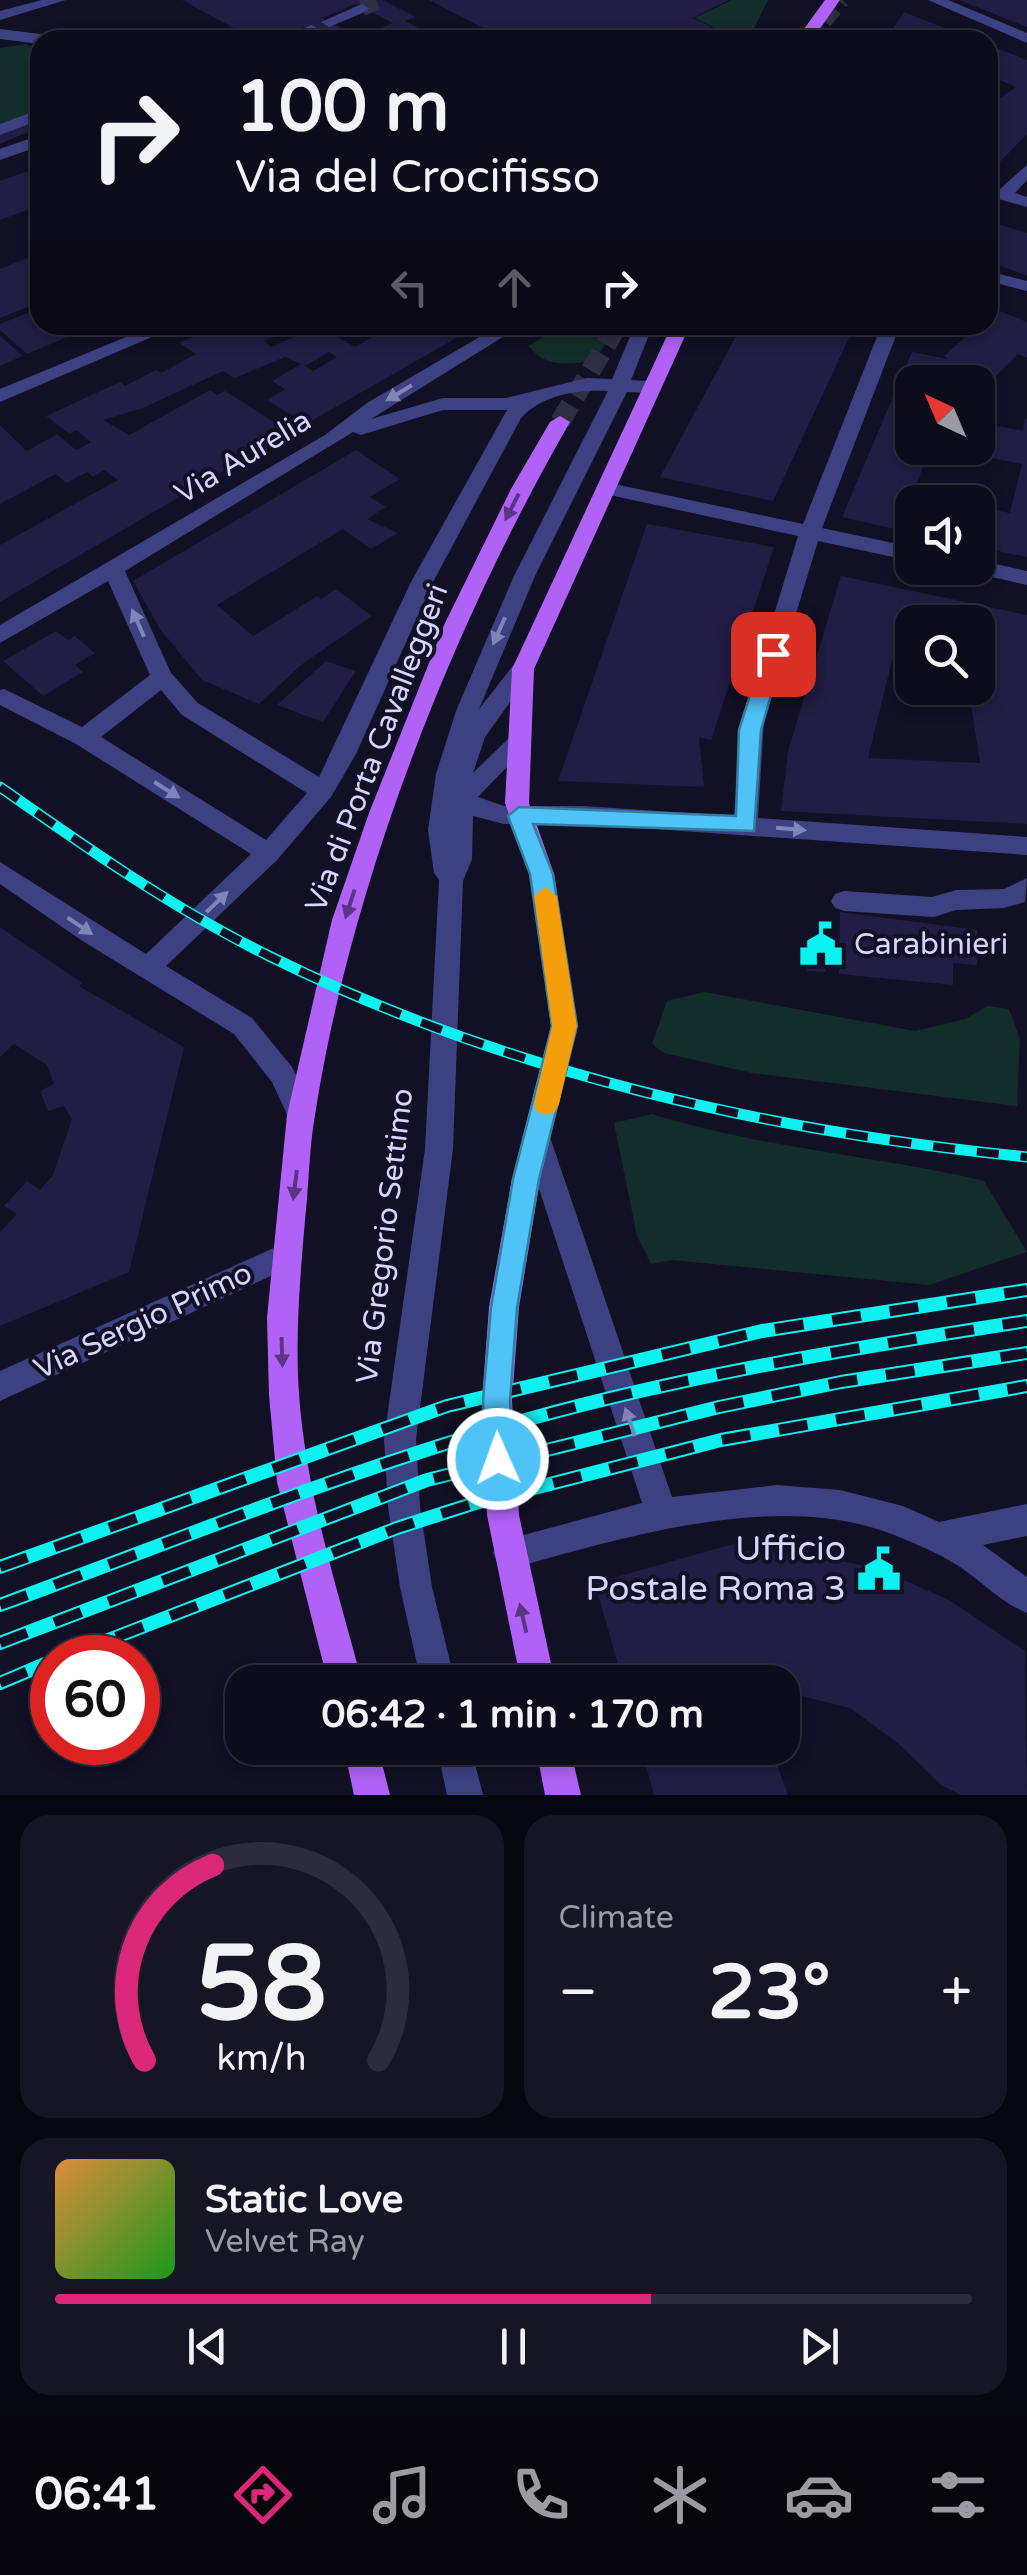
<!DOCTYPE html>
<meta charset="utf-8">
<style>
:root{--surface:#0d0c1b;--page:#161524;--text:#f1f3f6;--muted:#9a9ba3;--line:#2d2c3a;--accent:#db2777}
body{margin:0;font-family:"Varela Round",sans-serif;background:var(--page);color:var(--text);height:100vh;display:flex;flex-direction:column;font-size:38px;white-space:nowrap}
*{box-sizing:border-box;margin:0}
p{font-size:32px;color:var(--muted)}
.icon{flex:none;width:55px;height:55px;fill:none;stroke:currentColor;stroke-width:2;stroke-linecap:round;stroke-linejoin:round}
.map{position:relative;height:1795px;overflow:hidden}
.side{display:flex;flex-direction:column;gap:20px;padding:20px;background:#07070f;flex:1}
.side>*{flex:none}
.hud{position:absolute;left:30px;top:30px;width:968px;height:305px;border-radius:30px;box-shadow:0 5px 15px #0003,0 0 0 2px var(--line);background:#0d0c1b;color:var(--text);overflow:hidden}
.needle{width:65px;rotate:316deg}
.controls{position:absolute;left:895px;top:365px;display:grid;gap:20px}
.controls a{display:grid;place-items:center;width:100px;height:100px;border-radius:20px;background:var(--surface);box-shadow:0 5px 15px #0003,0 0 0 2px var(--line);font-size:50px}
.speed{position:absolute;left:30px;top:1635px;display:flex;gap:20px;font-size:50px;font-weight:700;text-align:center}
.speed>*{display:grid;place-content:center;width:130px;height:130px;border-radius:50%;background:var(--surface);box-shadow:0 5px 15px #0003,0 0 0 2px var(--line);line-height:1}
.speed .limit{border:15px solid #d22;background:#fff;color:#111}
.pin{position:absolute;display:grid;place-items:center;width:85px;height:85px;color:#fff;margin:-42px;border-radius:20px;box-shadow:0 5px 15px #0006}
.me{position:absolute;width:110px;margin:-55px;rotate:358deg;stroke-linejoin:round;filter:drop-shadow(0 0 8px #0008)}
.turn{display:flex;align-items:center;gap:35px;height:210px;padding:0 40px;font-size:45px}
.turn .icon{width:130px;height:130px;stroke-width:2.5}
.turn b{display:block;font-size:70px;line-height:85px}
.lanes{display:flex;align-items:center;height:95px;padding:0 40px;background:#0003;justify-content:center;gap:50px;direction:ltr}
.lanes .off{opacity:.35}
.big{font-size:75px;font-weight:800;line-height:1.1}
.side .card{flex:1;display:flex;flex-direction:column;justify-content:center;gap:15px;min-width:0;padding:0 35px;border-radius:30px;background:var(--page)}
.side .dial{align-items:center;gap:0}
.dial svg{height:260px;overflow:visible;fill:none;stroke:var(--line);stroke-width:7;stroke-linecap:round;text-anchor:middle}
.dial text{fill:var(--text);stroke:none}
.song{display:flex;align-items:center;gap:30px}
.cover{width:120px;height:120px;border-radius:15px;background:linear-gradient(135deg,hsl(30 70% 55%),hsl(120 70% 35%))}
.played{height:10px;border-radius:5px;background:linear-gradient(90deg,var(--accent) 65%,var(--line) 65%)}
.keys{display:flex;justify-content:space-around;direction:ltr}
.heat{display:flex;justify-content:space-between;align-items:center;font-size:55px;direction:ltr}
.side .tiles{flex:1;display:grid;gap:20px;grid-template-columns:1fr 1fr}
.card:last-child{grid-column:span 2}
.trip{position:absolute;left:225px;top:1665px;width:575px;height:100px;border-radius:30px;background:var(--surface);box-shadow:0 5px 15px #0003,0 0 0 2px var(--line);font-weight:800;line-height:100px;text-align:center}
.menu{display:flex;height:160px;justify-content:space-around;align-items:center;background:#05050b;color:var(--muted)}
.menu .icon{width:70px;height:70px}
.menu .current{color:var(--accent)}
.menu b{font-size:45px;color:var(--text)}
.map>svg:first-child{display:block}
.green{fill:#132e2a}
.building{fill:#211d44;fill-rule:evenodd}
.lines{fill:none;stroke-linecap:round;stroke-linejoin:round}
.minor-tunnel{stroke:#2e2e45;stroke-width:16;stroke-dasharray:16 9;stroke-linecap:butt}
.major-tunnel-far1{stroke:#2e2e45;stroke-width:16;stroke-dasharray:16 9;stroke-linecap:butt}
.major-tunnel{stroke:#2e2e45;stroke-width:20;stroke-dasharray:20 10;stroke-linecap:butt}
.minor{fill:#3d4181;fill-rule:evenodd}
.major{fill:#b062f7;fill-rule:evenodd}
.rail-far1-casing{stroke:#0cf2f1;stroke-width:11}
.rail-casing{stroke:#0cf2f1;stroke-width:14}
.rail-far1{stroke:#111024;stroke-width:8;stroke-dasharray:22;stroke-linecap:butt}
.rail{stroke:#111024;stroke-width:10;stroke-dasharray:29;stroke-linecap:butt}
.oneway{fill:#8184b9}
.oneway2{fill:#593583}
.route{fill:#4fc3f7;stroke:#337fa1;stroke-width:2.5}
.slow{fill:#f59e0b}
.labels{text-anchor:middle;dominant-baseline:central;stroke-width:8;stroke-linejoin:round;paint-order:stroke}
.street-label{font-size:30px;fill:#d5d5fd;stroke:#111024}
.poi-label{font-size:30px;fill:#d5d5fd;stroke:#111024;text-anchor:start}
.near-poi-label{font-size:35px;fill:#d5d5fd;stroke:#111024;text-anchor:end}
</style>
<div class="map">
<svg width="1027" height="1795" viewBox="0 0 1027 1795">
<rect width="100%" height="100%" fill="#111024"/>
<!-- green -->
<path class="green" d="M732,0H768L748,40H727L710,25L694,18Z
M26,44L40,52V109L0,125V48Z
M560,325L576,337L590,325H617L596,359C573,366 544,368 529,346Z
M704,992L915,1031L965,1019L988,1006L1009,1009L1020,1039L1017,1106L752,1073L664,1053L652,1044L667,1001Z
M652,1114C760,1148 874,1155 984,1181L1027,1252L929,1285L672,1260L651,1264L637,1236L614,1123Z"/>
<!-- building -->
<path class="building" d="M182,0H382L416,17L405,21L442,40H331L304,27L272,40H256ZM355,4L393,23L360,37L322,18Z
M429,0H729L692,18L708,25L725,40H517L479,26Z
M959,0H1027V27Z
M904,12L975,40H886Z
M988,45L1027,60V134L992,170L988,169V107L1016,87L988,75Z
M25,115L40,127L0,144V125Z
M40,167V205L0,220V181Z
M988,221L1027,233V276L988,261Z
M40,253V302L0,318V269Z
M40,308V325H95L27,354L0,330V324Z
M997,310L1027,322V358L1018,354L985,387L978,382H912V448H929L914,493L949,502H912V533L842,517L912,352L948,359L944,356L979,325H988V318Z
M222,325H293L264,341L271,347L318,326L355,347L394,325H479L306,424L267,400L285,389L272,381L301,364L285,357L235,378L223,371L143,408L103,420L129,435L210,390L217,395L225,391L290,432L0,602V545L118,480L104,470L93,477L87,472L66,483L56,474L0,504V425L27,451L57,434L76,450L91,442L76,430L70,434L46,416L120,382L125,386L156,370L161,373L196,354L179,343ZM329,352L337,357L313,371L305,366Z
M742,325H855L773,501L660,477Z
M0,336L23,356L0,366Z
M1025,418L1027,419V557L978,547V507L1010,513L1022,464L945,449L978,448V422L1023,431Z
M356,450L400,479L370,497L386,507L367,519L398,533L371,549L343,529L217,605L253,636L317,596L321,599L336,589L372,616L301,665L259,704L202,680L160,629L133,581Z
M647,524L774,547L711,740L699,737L704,787L558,781Z
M841,576L1027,615V824L781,811L788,751ZM912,622H978L979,668L971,705L980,763L868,758L895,649L912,653Z
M56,631L68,640L75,636L95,653L75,665L83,672L43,696L3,661Z
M326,661L356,671L323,722L277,705Z
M840,912L977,930V965L953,963V985L839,974Z
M0,927L82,983L79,986L184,1047L129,1272L0,1326V1232L17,1214L4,1206L27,1181L40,1190L53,1175L72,1119L64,1106L48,1111L40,1091L54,1084L47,1065L14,1044L0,1057Z
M807,952L825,954V972L807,971Z
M740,1542L737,1551L803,1553L879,1569L949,1600L1025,1651L1027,1795H961L941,1785L899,1744L850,1708L782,1691V1682H623L595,1583Z
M641,1748H771L788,1795H654Z"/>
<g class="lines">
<!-- minor-tunnel -->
<path class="minor-tunnel" d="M362,8L382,0"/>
<!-- major-tunnel-far1 -->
<path class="major-tunnel-far1" d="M808,40L842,0"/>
<!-- major-tunnel -->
<path class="major-tunnel" d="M560,422L618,325"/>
<!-- minor -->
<path class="minor" d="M42,0H66L0,20V11Z
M928,0H948L1027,33V43Z
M362,4L369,8L367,11L329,27L321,22Z
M311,25L316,27V33L301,40H281Z
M0,29L48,35L56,40H40V44L0,39Z
M40,109V120L0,135V124Z
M40,135V146L0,160V149Z
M1027,165V180L1015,193L1027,197V207L988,196V186L1000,189Z
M988,271L1027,281V291L988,281Z
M155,325H180L0,402V389Z
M500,325H522L371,419L443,398H506L587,378L612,379L635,325H653L631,380L650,381L660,387L650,393L627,392L535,576L479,709L515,663L523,661L534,669L485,737L473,773L510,737H526L530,743L478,797L504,806H583L734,816L742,719L798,536L605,494L595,488L605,482L803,524L880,329L883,325H921L897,333L822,528L912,547V561L818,541L764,719L758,818L1027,837V855L583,824H504L473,816L472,859L463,881L453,1149L416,1439L420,1507L432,1587L455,1682H421L400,1587L388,1507L384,1439L425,1149L439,880L434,873L428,830L436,774L456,711L514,576L608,391C577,389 542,395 521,418L433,582L356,754L331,797L277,860L166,966L252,1018L292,1067L315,1115L311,1123L301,1127L291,1123L272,1082L234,1034L81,940L0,884V862L146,954L251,854L76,744L0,705V690L4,689L82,727L150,675L108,581L0,643V625L325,435L367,403ZM443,410H507L411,582L319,777L198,703L171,673L125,571L353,432L361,435ZM161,690L182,715L307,793L266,840L101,737Z
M978,560L1027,571V585L970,572L968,568H978Z
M1027,878L1025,902L1004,908L956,910L934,917L844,911L835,908L831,901L835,894L844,891L932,897L956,890L1004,889Z
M536,1125L546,1129L550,1137L672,1497L777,1485L840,1490L903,1506L939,1522L1027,1504V1536L983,1545L1027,1577V1613C999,1602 978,1577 952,1562C937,1553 920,1546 904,1539C785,1486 627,1537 509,1569L498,1564L493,1553L498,1542L642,1503L522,1137L526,1129Z
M287,1242L297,1246L302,1255L297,1264L0,1401V1371Z
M437,1748H471L483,1795H447Z"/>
<!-- major -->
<path class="major" d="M825,0H840L812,40H796Z
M672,325H690L534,669L529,803L554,874L577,1026L540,1179L519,1307L512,1401L519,1515L555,1682H521L487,1515L482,1401L489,1307L512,1179L551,1026L530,874L505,803L512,669Z
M560,416L570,422C453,625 351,882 315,1115C309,1149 309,1185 305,1220C300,1279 295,1336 299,1394C306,1493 337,1587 362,1682H328L277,1482L269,1395L267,1318L287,1115L332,920L369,813L445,623L511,489L550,422Z
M344,1748H378L390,1795H354Z
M536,1748H570L581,1795H545Z"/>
<!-- rail-far1 casing -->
<g class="rail-far1-casing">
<path id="rail-far1" d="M0,787C87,848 174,909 269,956C506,1073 765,1131 1027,1157"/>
</g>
<!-- rail casing -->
<g class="rail-casing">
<path id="rail" d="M0,1567L447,1406L762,1331L1027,1290
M0,1605C175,1541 349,1469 529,1419C692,1374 860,1347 1027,1321
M0,1643L427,1480L719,1407L841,1382L1027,1353
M62,1658L397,1528L472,1504L721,1440L1027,1386
M0,1683L52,1661"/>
</g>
<!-- rail-far1 -->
<use href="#rail-far1" class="rail-far1"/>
<!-- rail -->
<use href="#rail" class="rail"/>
</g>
<!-- one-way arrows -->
<defs><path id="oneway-solid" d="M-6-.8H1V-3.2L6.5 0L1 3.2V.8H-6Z" transform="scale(2.5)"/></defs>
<g class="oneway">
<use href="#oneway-solid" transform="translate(399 393) rotate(149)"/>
<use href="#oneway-solid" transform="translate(138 623) rotate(-114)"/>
<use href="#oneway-solid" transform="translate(499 631) rotate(114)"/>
<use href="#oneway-solid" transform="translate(167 790) rotate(32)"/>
<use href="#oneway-solid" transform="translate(791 829) rotate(5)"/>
<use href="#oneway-solid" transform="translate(217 902) rotate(-44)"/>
<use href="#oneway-solid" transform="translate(80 926) rotate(34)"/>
<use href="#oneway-solid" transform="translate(630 1422) rotate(-109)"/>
</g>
<g class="oneway2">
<use href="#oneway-solid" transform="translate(512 507) rotate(117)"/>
<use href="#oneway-solid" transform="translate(350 904) rotate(108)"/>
<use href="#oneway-solid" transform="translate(295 1185) rotate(97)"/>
<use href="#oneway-solid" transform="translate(282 1352) rotate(88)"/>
<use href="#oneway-solid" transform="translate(523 1618) rotate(-103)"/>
</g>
<!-- route -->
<path class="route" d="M773,647L783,654L761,730L754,831L533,824L553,874L577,1026L539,1179L517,1308L510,1400L513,1459L508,1469L498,1473L488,1469L484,1459L483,1400L491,1308L513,1179L552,1026L530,874L508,816L519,807L736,816L739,730L763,654Z"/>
<!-- slow -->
<path class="slow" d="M545,887L557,896L577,1026L559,1104L555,1112L546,1115L537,1112L534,1104L552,1026L534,896Z"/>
<!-- icons -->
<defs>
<g id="civic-bare" transform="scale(3.45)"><path d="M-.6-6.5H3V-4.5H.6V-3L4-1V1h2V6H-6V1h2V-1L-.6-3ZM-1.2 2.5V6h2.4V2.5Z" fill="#0cf2f1" stroke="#111024" stroke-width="2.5" paint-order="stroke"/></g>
</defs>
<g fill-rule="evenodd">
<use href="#civic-bare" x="821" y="944"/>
<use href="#civic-bare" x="879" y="1569"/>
</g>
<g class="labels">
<!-- street labels -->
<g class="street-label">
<text transform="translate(243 457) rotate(-31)">Via Aurelia</text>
<text transform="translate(377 748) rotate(-69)">Via di Porta Cavalleggeri</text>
<text transform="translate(385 1236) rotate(-83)">Via Gregorio Settimo</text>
<text transform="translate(143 1321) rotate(-25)">Via Sergio Primo</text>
</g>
<!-- poi labels -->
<g class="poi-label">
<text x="854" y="944">Carabinieri</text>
</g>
<!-- near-poi labels -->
<g class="near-poi-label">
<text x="846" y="1549">Ufficio<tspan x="846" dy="40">Postale Roma 3</tspan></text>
</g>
</g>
</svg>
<div class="controls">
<a><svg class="needle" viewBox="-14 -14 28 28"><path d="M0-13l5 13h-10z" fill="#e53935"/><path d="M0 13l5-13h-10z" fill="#9a9ba3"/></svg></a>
<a><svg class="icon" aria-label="sound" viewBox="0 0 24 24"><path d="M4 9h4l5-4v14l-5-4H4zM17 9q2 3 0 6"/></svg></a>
<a><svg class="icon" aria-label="search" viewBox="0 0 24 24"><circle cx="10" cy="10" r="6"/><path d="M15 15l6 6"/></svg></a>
</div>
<div class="speed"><div class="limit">60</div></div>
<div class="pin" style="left:773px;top:654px;background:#d93025"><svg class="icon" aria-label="arrive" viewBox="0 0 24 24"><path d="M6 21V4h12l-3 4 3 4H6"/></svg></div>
<svg class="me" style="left:498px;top:1459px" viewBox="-20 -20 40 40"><circle r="17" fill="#4fc3f7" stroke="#fff" stroke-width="3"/><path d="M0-11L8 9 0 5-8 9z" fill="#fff"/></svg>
<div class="trip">06:42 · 1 min · 170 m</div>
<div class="hud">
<div class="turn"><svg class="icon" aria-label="right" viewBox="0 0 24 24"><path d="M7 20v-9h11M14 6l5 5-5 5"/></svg><div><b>100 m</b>Via del Crocifisso</div></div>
<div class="lanes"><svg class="icon off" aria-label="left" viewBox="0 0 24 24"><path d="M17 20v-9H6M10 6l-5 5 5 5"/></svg><svg class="icon off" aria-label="ahead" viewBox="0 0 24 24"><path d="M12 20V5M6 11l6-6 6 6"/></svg><svg class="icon" aria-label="right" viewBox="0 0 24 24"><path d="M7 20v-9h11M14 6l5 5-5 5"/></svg></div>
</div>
</div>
<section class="side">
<div class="tiles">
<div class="card dial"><svg viewBox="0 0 100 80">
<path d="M14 69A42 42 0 1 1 86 69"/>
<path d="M14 69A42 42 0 0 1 35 9" stroke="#db2777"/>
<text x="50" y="56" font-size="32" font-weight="700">58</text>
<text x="50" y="72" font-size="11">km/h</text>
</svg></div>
<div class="card"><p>Climate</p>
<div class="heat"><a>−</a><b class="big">23°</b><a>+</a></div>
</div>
<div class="card">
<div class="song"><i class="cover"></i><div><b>Static Love</b><p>Velvet Ray</p></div></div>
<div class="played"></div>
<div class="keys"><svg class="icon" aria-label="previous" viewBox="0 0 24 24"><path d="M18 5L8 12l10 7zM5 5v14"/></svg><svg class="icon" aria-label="pause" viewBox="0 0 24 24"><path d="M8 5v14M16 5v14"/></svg><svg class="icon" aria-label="next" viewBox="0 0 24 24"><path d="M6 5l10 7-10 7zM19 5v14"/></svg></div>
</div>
</div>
</section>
<nav class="menu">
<b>06:41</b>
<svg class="icon current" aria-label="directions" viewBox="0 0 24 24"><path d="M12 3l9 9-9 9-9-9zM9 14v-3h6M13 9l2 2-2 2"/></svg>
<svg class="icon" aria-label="music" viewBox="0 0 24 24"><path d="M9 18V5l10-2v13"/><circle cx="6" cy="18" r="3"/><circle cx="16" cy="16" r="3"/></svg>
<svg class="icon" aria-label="phone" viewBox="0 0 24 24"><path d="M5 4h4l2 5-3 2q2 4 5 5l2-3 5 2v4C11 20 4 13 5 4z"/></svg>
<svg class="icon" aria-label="climate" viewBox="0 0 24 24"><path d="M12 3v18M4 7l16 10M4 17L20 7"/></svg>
<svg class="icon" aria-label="car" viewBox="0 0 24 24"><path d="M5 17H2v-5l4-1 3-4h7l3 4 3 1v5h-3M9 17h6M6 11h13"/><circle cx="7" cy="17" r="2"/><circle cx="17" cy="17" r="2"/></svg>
<svg class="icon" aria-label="filters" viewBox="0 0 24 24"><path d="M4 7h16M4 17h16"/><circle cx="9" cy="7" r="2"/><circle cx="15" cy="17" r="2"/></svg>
</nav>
